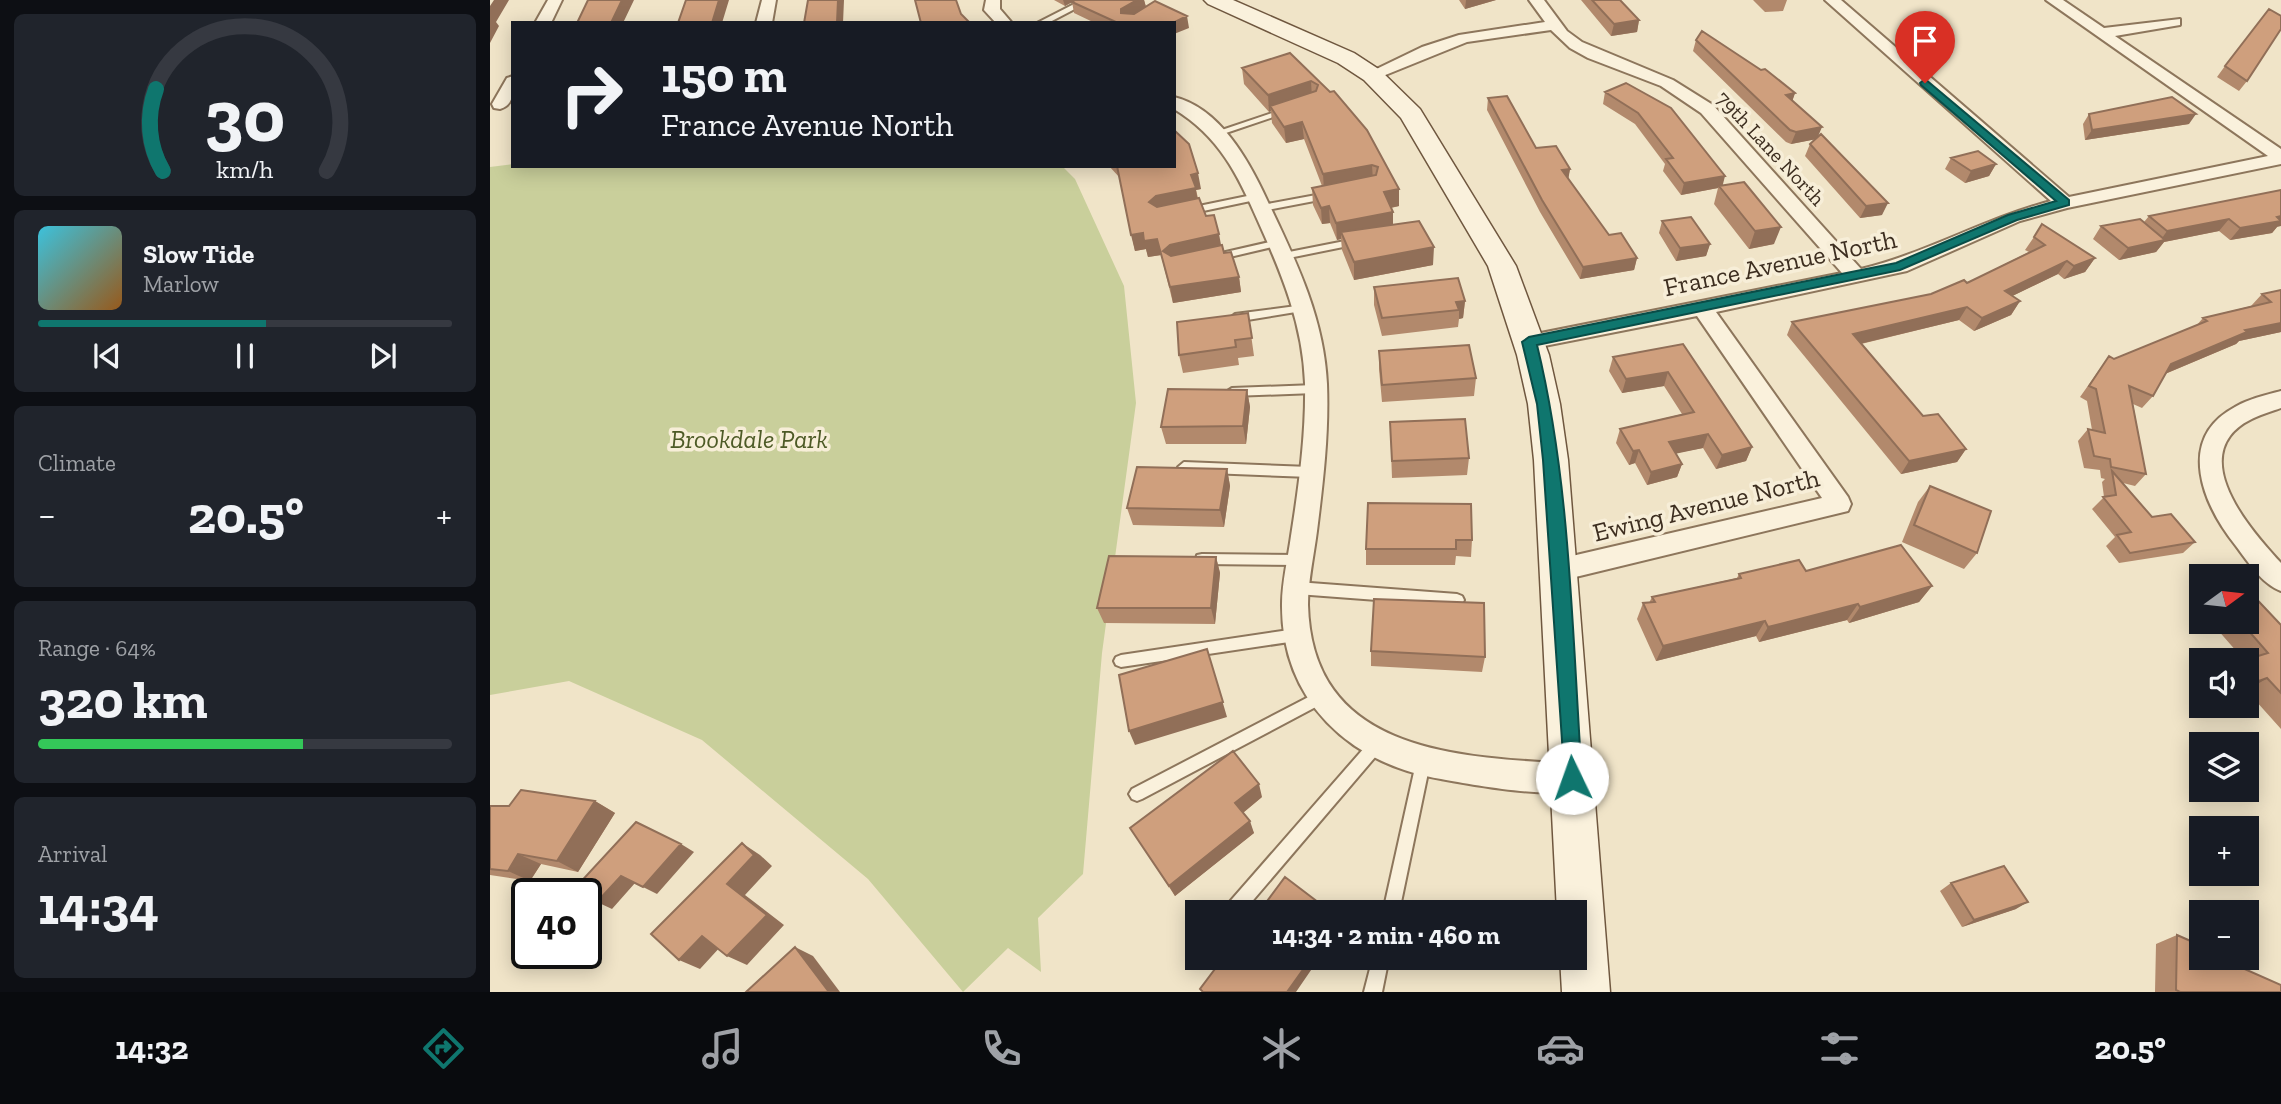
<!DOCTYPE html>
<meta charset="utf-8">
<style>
:root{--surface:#171b24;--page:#20242c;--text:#f1f3f6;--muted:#9ea1a6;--line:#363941;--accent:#0f766e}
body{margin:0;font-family:"Zilla Slab",serif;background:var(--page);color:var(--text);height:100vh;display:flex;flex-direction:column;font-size:26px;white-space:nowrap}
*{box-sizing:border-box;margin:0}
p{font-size:23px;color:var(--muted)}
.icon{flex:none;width:38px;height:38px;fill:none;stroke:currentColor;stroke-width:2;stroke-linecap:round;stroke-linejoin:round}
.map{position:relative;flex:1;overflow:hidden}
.drawer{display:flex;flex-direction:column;gap:14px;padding:14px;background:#0d0f14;width:490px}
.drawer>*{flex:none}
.top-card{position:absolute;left:21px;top:21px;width:665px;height:147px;border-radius:0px;box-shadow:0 4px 18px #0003;background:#171b24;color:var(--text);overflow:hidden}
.needle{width:46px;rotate:75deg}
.controls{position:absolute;left:1699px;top:564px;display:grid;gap:14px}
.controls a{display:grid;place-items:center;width:70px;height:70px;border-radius:0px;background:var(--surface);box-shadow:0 4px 18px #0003;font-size:35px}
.speed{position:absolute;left:21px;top:878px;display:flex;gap:14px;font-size:35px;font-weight:700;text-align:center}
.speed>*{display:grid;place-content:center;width:91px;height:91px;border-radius:50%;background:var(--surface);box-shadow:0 4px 18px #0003;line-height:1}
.speed .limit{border:4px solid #111;border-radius:10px;background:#fff;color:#111}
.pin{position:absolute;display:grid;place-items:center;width:60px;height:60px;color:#fff;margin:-72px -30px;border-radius:50% 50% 50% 0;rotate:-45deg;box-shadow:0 0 7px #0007}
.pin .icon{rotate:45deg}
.me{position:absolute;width:77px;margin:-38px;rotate:357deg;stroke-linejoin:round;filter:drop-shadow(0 0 5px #0008)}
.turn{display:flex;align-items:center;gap:24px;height:147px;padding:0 35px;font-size:32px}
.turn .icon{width:91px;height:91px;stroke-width:2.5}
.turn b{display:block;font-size:49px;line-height:60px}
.big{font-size:52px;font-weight:700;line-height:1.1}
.drawer .widget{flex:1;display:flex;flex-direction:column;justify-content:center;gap:10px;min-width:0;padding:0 24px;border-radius:10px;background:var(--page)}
.drawer .dial{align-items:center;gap:0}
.dial svg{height:182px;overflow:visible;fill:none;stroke:var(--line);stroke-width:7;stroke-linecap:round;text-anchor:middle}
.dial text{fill:var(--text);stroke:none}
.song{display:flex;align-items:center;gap:21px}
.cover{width:84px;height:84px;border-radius:10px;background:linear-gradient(135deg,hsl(190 70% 55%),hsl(30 70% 35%))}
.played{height:7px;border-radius:4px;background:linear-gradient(90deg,var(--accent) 55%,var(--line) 55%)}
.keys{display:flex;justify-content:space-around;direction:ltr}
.heat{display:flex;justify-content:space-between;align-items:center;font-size:38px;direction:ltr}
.charge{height:10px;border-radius:5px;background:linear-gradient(90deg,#34c759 64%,var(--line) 0)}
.trip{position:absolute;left:695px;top:900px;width:402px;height:70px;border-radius:0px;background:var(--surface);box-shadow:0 4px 18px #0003;font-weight:700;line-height:70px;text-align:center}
.menu{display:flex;height:112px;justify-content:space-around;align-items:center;background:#090b0e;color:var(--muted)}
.menu .icon{width:49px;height:49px}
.menu .on{color:var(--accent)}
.menu b{font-size:32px;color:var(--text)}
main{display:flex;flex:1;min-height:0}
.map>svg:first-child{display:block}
.green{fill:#c9cf9b}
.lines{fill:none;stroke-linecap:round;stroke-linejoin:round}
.lane-casing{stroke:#8d765c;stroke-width:4}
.street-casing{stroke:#8d765c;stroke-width:4}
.secondary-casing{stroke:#6f573f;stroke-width:3}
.lane{fill:#faf1dc;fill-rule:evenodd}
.street{fill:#faf1dc;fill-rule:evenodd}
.secondary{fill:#faf1dc;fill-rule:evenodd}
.wall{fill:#b2896c}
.shaded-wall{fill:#916f58}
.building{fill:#cf9f7d;stroke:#916f58;stroke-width:2}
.route{fill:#0f766e;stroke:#0a4d48;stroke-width:2}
.labels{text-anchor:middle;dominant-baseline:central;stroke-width:7;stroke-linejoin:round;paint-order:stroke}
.far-street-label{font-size:21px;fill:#3d2e20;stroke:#f7eed8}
.street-label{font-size:26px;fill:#3d2e20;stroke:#f7eed8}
.park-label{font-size:26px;font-style:italic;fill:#4d5a26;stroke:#f7eed8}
</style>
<main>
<section class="drawer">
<div class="widget dial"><svg viewBox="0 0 100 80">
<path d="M14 69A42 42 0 1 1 86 69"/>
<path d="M14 69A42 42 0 0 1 11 33" stroke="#0f766e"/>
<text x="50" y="56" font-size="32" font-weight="700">30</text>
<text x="50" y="72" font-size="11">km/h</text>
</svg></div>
<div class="widget">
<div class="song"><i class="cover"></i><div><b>Slow Tide</b><p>Marlow</p></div></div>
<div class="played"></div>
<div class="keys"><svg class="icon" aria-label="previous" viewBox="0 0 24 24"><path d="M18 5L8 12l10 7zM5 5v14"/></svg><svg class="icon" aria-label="pause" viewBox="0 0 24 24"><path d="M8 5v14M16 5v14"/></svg><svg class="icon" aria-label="next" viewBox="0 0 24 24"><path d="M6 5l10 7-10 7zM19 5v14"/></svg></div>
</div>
<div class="widget"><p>Climate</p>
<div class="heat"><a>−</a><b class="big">20.5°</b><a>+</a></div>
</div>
<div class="widget"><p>Range · 64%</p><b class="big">320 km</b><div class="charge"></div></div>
<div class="widget"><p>Arrival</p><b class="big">14:34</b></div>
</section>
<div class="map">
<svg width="1791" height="992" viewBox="0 0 1791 992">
<rect width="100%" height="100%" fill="#f0e4c8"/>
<!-- green -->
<path class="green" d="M23,164V166H572L585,179L634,286L646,403L612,653L593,874L548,918L551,972L518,948L473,992L378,879L212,740L79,681L0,695V167Z"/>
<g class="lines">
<!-- lane casing -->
<g class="lane-casing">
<path id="lane" d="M592,0H602L558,23H547Z
M794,109L801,111L730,135L723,133Z
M837,193L842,196L840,198L772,211L767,208L772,205Z
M767,194L772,197L770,199L699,214L694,211L699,208Z
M865,239L870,242L868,244L794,259L789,256L794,253Z
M788,240L793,243L791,245L727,260L722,257L727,254Z
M814,305L819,308L818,310L745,322L740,318L745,314Z
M825,385L831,389L825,393L742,396L736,392L742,388Z
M694,462L820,467L826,472L820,477L694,472L688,467Z
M712,554L810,555L815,556L816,560L815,564L810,565L712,564L707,563L706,559L707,555Z
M807,582L967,594L972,596L974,600L972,604L967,606L807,594L802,592L800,588L802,584Z
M806,629L811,631L813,635L811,639L806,641L631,667L626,665L624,661L626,657L631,655Z
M832,690L837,691L839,696L837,701L652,799L647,801L642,799L639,794L642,789Z
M887,737L892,739L894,744L892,749L753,912H734L736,906L882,739Z
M933,756L938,758L940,763L909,912H893L926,763L928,758Z
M883,957H899L892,992H874Z"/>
</g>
<!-- street casing -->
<g class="street-casing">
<path id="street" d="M58,0H72L61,23H45Z
M272,0H286L282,23H266Z
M496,0H510V9L522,23H506L494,10Z
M1039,0H1054L1077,31L1092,42L1183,80L1223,105L1371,269C1437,253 1496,218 1561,201L1335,0H1351L1579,197L1778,156L1556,0H1573L1614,28L1690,19V25L1625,36L1791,149V164L1577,208L1530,221L1417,271L1226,312L1358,497L1361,504L1358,511L1069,581L1060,578L1056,570L1060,562L1069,559L1332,498L1207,316L1039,349L1031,347L1028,342L1031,337L1352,273L1211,113L1171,86L1098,58L1080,48L1061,30L977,42L888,78L882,80L874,75L932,47L969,35L1055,22Z
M23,76C23,89 25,105 10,109L4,108L2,104L17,78Z
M684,97C730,108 759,161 777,200C805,259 834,317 837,384C839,434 833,483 827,531C824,555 818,581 818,605C822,754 969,757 1082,764L1093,768L1097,778L1093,788C1064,800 984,785 951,779C860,764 791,701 792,604C792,582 798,558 801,536C809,485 816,434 815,383C813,325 792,274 768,221C748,175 729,136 684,109Z
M1791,391V408C1773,414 1752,420 1740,436C1711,475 1766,536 1791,563V591C1772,584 1758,562 1746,546C1713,505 1685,439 1745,407C1758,399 1776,395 1791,391Z"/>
</g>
<!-- secondary casing -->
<g class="secondary-casing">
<path id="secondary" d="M714,0H743L864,53L890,70L930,109L1026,266L1059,355L1070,404L1078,460L1120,992H1072L1070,957H1085V912H1067L1044,460L1038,404L1027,355L998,266L911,118L874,80L848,63L718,4Z"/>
</g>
<!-- lane -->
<use href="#lane" class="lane"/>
<!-- street -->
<use href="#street" class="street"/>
<!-- secondary -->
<use href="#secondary" class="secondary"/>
</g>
<!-- wall -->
<path class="wall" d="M564,0H654L656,7L699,28L684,23H605L584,13L582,2L575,6Z
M969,0H1006L975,9Z
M1091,0H1130L1149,20L1147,32L1121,36Z
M1263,0H1297L1293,11L1275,12Z
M1206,40L1305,93L1302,101L1328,137L1392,215L1370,218L1315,156L1320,144L1326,139L1301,144L1296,142L1203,51Z
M800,53L840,92L909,189V206L901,208L903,212V225L943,265L864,280L852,250L851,239L847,240L840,223L832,224L823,205L822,188L832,186L814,139L796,143L782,123L781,111L779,112L754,84L752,68Z
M1735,66L1757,81L1749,91L1727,77Z
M1136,83L1232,186L1284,244L1259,249L1224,204L1228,188L1191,195L1173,171L1175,164L1145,124L1113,104L1115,92Z
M998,98L1046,148L1080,169L1078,178L1119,235L1147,258L1144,270L1090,279L1050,212L997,110Z
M1599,114L1699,124L1595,140L1593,124Z
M1461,158L1506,164L1499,176L1475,183L1455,169Z
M619,166H684L711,189L706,190L708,198L734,253L749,277L751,292L683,303L671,255L658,257L656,249L645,251L630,178Z
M1791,190L1787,227L1782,233L1740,240L1729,231L1674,242L1666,252L1629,260L1603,239L1611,226L1654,222L1659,216Z
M1172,221L1220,244L1216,256L1186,261L1169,233Z
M1544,237L1605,258L1595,272L1574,279L1568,274L1522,296L1530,301L1521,315L1484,331L1469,320L1371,344L1433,416L1476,449L1467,462L1411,474L1297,335L1302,322L1441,294L1477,283L1539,252L1535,250Z
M884,287L975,301L973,318L969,319L968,327L892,336L884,305Z
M1791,290V332L1749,341L1746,344L1675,374L1663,396L1652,408L1643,404L1656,474L1645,486L1633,483L1662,517L1705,542L1693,553L1629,563L1616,546L1625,537L1602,509L1614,497L1612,482L1615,479L1611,478L1610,470L1594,468L1588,441L1598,429L1602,430L1597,401L1590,397L1619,356L1624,359L1706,326L1713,318L1761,306L1772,294Z
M758,313L764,356L748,358L749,365L693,373L689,355Z
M1193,344L1262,447L1256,461L1226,469L1213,448L1186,453L1192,464L1187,477L1157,485L1145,463L1139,465L1126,443L1130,429L1192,414L1174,386L1132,393L1119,371L1123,357Z
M889,351L986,378L984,396L892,402L889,369Z
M757,390L760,407L756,444H676L671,427Z
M900,422L979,458L977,475L902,478Z
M737,469L740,486L734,527L643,525L637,508Z
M1440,486L1487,553L1474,569L1412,542L1428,502Z
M981,504L982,540L981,557L966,556L965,565H876V549Z
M726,557L730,573L725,624L614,623L607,608Z
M1316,571L1442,586L1429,602L1359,623L1357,620L1269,642L1266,636L1166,661L1147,619L1153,603H1159L1162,597L1247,578L1249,574Z
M1712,592V611L1702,600Z
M1720,621H1757L1791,625V729L1757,691V660H1754Z
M881,651L995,657L992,672L881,666Z
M772,797L753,813L764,833L685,896L640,828Z
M105,801L125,813L88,872L51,864L40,881L0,875V806H19Z
M1461,883L1526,909L1472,927L1450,891Z
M1687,935L1732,959L1791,992H1665L1666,944Z"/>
<!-- shaded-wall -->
<path class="shaded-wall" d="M4,0H19L6,22L9,26L0,43V6Z
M132,0H144L133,23H121Z
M229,0H239L232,23H222Z
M348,0H354L353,23H347Z
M573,0H586L575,6Z
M647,0H654L656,7L633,23L631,13V9Z
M976,0H1006L975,9Z
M697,16L699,28L684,34V23H683Z
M1149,20L1147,32L1121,36L1124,24Z
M821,81L822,98L780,106L781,111L779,112L778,95Z
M1305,93L1301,105L1296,95Z
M1706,114L1699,124L1595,140L1602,130Z
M812,122L814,139L796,143L794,127Z
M1332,127L1327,139L1301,144L1306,132Z
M1506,164L1499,176L1475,183L1481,171Z
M882,165L883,181L834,191L833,174Z
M1080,169L1078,181L1072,170Z
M708,173L711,189L706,190L708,203L669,211L659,202L666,196L701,175Z
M1235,176L1232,188L1229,186L1228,188L1191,195L1194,183Z
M909,189V206L894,209V192Z
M1398,203L1392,215L1370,218L1376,206Z
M839,206L840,223L832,224L831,208Z
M903,212V229L851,232V239L847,240L846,223Z
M1791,216V226L1787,227L1782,233L1740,240L1750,228Z
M1739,219L1729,231L1674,242L1666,252L1629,260L1638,248L1670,241L1677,231Z
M1291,227L1284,244L1259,249L1265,231Z
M653,233L667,239L671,255L658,257L656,249L645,251L641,235Z
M729,234L732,250L683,260L673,251L680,245Z
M1220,244L1216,256L1186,261L1190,248Z
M944,247L943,265L864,280V262Z
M1147,258L1144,270L1090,279L1093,267Z
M1605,258L1595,272L1574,279L1584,266Z
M1577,261L1568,274L1506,304L1515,291Z
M749,277L751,292L683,303L680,287Z
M975,301L973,318L969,319V310L966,302Z
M1530,301L1521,315L1484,331L1492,318Z
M1477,307L1469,320L1357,347L1363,334Z
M1791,323V332L1749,341L1746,344L1670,376L1681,364L1755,330Z
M1178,372L1174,386L1132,393L1136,379Z
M757,390L760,407L756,444L753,426Z
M1218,434L1213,448L1175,456L1179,442Z
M1262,447L1256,461L1226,469L1232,455Z
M1476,449L1467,462L1411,474L1419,461Z
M1149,450L1145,463L1139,465L1143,451Z
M1192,464L1187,477L1157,485L1161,472Z
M737,469L740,486L734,527L730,510Z
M726,557L730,573L725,624L721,608Z
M1442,586L1429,602L1359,623L1370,607Z
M1368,604L1357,620L1269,642L1278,627Z
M1275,621L1266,636L1166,661L1173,646Z
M717,649L737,717L645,745L639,731Z
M1777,678L1757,691V689L1769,681Z
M769,784L772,797L749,816L745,803Z
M105,801L125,813L88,872L67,861Z
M760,821L764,833L685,896L679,886Z
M252,843L270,855L282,866L255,895L294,925L257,965L237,956V884Z
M191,844L204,852L167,894L153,887Z
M28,854L51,864L40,881L18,871Z
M131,876L145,883L122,909L107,902Z
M1538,902L1526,909L1472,927L1484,920Z
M212,936L232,945L210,969L189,960Z
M305,947L323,956L350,992H339Z
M822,957H830L806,992H797Z"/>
<!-- building -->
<path class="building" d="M98,0H132L121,23H87Z
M196,0H229L222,23H188Z
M318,0H348L347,23H314Z
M425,0H466L471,14L480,23H431Z
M585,0H647L631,9V13L644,14L665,1L697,16L683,23H628L582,2Z
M1102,0H1130L1149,20L1124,24Z
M1779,9L1791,16V29L1757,81L1735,66Z
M1212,31L1271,70L1275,69L1305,93L1296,95L1332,127L1306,132L1300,130L1206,40Z
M800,53L840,92L844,91L877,130L909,189L894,192L903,212L846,223L839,206L831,208L822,188L886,175L888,167L882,165L833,174L812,122L794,127L780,106L826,91L828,85L821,81L778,95L752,68Z
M1136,83L1181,108L1235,176L1194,183L1176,159L1183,158L1148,113L1115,92Z
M1017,96L1046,148L1066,146L1080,169L1072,170L1119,235L1131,233L1147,258L1093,267L1052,200L998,98Z
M1682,97L1706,114L1602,130L1599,114Z
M684,130L699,144L708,173L701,175L706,188L666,196L659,202L667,207L709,198L716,216L724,215L729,234L680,245L673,251L681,256L732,245L734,253L741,252L749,277L680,287L667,239L654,241L653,233L641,235L627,166H684Z
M1331,134L1398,203L1376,206L1320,144Z
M1488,151L1506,164L1481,171L1461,158Z
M1254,182L1291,227L1265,231L1229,186Z
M1791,190V216L1787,217L1791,221L1750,228L1739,219L1677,231L1659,216Z
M1201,217L1220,244L1190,248L1172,221Z
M1650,219L1675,240L1638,248L1611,226Z
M929,221L944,247L864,262L851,232Z
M1552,224L1605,258L1584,266L1577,261L1515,291L1530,301L1492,318L1477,307L1363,334L1433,416L1448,414L1476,449L1419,461L1302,322L1441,294L1474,280L1477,283L1555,245L1544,237Z
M968,278L975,301L966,302L969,310L892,318L884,287Z
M1791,290V323L1755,330L1757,332L1681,364L1663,396L1639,386L1656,474L1621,467L1620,459L1604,456L1598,429L1615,433L1606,389L1599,386L1619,356L1624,359L1717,321L1713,318L1781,302L1772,294Z
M758,313L762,338L745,340L746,347L689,355L687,322Z
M1193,344L1262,447L1232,455L1218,434L1179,442L1192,464L1161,472L1149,450L1143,451L1130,429L1204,412L1178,372L1136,379L1123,357Z
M979,345L986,378L892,385L889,351Z
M678,389L757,390L753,426L671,427Z
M975,419L979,458L902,461L900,422Z
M647,467L737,469L730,510L637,508Z
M1622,471L1662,517L1681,514L1705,542L1640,553L1627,535L1641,532L1613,497L1626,495Z
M1440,486L1501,511L1487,553L1424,525Z
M878,503L981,504L982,540H966V549H876Z
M1411,545L1442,586L1370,607L1368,604L1278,627L1275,621L1173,646L1153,603L1165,602L1162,597L1251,578L1249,574L1309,560L1316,571Z
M619,556L726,557L721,608H607Z
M1757,589L1791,625V693L1777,678L1769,681L1757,667V660H1755L1778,653L1750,621H1757Z
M884,599L994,603L995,657L881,651Z
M717,649L733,702L639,731L629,675Z
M743,751L769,784L745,803L760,821L679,886L640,828Z
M31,790L105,801L67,861L28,854L18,871L0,869V806H19Z
M146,822L191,844L153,887L131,876L107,902L96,896V894H94L85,888Z
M252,843L264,855L237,884L277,915L237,956L212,936L189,960L161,934Z
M1514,866L1538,902L1484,920L1461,883Z
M795,877L841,912H769Z
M1687,935L1712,946V957H1732V959L1791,985V992H1690L1686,990Z
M305,947L339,992H256Z
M734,957H822L797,992H713L710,989Z"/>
<!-- route -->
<path class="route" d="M1435,79L1579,200V205L1527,220L1410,270L1047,345C1081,484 1082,635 1092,778L1089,785L1082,787L1075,785L1053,460L1047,404L1032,342L1039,337L1406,263L1518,215L1566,201L1431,85L1430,83Z"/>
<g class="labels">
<!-- far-street labels -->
<g class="far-street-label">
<text transform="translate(1281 148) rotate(47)">79th Lane North</text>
</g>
<!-- street labels -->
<g class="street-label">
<text transform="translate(1290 263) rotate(-12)">France Avenue North</text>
<text transform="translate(1216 505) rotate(-14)">Ewing Avenue North</text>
</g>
<!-- park labels -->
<g class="park-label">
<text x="259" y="439">Brookdale Park</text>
</g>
</g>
</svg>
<div class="controls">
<a><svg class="needle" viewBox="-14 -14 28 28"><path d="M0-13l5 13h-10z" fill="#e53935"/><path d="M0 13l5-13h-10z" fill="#9ea1a6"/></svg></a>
<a><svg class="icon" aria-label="sound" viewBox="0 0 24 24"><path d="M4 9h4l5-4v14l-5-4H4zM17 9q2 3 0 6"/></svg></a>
<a><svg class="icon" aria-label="layers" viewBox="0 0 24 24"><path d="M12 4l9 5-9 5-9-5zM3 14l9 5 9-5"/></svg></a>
<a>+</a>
<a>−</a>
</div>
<div class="speed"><div class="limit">40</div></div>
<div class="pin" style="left:1435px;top:83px;background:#d93025"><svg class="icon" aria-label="arrive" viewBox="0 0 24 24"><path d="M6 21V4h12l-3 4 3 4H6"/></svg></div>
<svg class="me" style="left:1082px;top:778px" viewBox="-20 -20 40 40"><circle r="19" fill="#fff"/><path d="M0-13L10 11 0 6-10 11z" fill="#0f766e"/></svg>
<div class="trip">14:34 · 2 min · 460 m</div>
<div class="top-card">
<div class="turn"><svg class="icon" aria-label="right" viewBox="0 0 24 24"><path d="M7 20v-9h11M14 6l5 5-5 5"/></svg><div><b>150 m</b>France Avenue North</div></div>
</div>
</div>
</main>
<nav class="menu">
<b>14:32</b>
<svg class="icon on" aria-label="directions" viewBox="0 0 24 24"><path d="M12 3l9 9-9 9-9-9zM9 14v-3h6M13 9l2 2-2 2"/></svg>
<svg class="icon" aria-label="music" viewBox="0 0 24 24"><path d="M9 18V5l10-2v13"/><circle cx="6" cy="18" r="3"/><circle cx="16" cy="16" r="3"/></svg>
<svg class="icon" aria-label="phone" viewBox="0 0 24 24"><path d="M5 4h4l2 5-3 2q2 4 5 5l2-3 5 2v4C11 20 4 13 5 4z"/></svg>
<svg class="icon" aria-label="climate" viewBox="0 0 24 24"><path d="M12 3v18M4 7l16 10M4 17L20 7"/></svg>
<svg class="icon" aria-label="car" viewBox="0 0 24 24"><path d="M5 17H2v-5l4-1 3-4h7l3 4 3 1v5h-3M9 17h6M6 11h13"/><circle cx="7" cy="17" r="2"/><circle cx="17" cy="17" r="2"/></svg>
<svg class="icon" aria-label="filters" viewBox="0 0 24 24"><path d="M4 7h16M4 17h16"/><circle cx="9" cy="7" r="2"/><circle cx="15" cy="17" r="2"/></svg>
<b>20.5°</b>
</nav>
